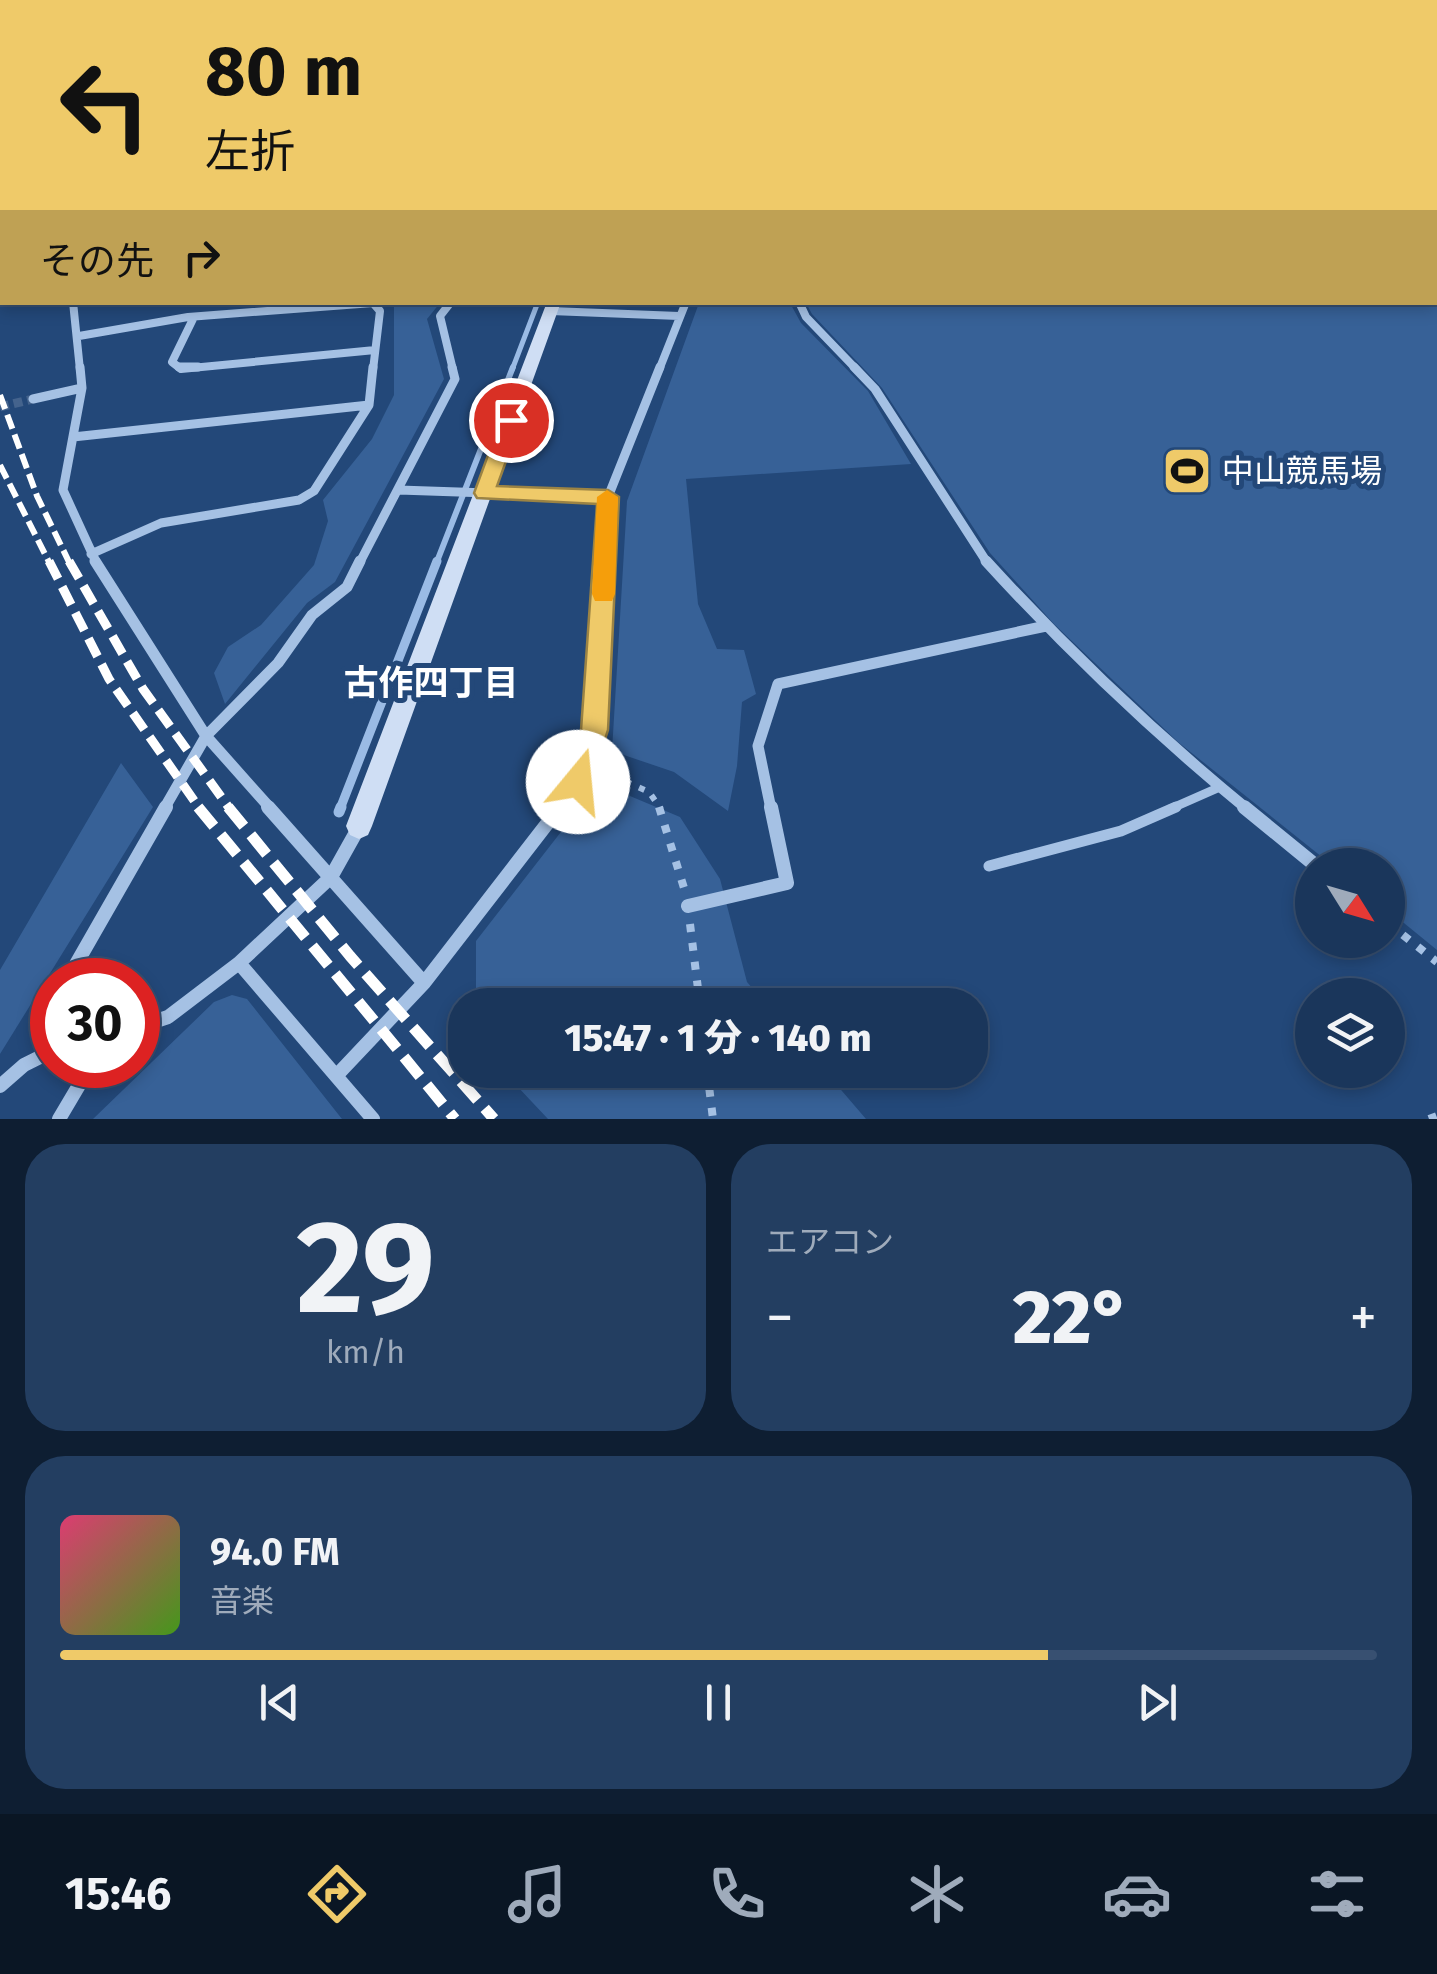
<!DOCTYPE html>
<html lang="ja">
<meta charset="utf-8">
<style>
:root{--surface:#1a365b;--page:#233e61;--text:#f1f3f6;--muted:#9fabbb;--line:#385071;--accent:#efca69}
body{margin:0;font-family:"Fira Sans","Noto Sans JP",sans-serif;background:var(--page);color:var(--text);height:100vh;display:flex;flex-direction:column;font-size:38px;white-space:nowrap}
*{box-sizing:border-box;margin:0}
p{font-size:32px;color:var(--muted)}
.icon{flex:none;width:55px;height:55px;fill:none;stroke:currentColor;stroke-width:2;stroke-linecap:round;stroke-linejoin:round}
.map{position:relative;height:1119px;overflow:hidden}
.side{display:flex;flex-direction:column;gap:25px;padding:25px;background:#0e1e32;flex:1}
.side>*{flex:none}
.top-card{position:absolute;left:0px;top:0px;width:1438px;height:305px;box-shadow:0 5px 15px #0003,0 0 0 2px var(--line);background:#efca69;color:#111;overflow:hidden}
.needle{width:65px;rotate:127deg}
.buttons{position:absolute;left:1295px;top:848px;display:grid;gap:20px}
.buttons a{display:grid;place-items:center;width:110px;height:110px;border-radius:50%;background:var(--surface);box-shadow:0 5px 15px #0003,0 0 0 2px var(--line);font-size:50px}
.speed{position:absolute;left:30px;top:958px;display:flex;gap:20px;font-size:50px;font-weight:700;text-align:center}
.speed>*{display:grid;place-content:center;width:130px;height:130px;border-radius:50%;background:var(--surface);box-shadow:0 5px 15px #0003,0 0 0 2px var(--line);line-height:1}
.speed .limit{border:15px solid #d22;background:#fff;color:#111}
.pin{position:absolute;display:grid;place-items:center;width:85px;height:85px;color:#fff;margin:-42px;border:5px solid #fff;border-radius:50%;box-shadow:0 2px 10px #0007}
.me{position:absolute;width:110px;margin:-55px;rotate:17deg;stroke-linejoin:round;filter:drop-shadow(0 0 8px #0008)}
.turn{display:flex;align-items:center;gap:35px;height:210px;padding:0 40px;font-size:45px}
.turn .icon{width:130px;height:130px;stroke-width:2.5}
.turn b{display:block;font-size:70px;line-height:85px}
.then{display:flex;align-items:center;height:95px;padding:0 40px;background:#0003;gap:20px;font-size:38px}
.big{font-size:75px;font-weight:800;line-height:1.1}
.side .widget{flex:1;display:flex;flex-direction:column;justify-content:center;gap:15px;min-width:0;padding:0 35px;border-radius:40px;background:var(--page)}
.side .dial{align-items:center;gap:0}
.dial b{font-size:130px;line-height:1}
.song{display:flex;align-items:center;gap:30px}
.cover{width:120px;height:120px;border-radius:15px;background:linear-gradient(135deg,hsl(340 70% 55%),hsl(100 70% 35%))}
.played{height:10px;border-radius:5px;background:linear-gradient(90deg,var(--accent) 75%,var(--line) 75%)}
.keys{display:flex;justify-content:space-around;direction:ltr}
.heat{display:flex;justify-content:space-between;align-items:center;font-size:55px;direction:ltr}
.side .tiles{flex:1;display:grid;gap:25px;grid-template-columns:1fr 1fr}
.widget:last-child{grid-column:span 2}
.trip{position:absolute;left:448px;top:988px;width:540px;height:100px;border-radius:40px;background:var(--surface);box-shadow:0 5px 15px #0003,0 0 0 2px var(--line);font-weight:800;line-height:100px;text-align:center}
.menu{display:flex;height:160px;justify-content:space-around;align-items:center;background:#0a1624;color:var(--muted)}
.menu .icon{width:70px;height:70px}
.menu .active{color:var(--accent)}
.menu b{font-size:45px;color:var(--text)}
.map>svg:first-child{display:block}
.green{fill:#376197}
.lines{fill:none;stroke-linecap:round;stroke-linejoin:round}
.stream-far3{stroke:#9abbe5;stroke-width:5}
.stream-far2{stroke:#9abbe5;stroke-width:6}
.stream-far1{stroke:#9abbe5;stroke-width:9}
.stream{stroke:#9abbe5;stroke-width:11}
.street-tunnel{stroke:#44638d;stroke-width:9;stroke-dasharray:9 5;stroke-linecap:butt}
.path-far1{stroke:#a5c1e4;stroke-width:6;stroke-dasharray:6 9;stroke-linecap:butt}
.path{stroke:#a5c1e4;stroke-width:8;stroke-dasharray:8 11;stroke-linecap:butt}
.lane-far1{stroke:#a5c1e4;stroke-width:9}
.lane{stroke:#a5c1e4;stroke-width:11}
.street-far4{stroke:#a5c1e4;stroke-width:5}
.street-far3{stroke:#a5c1e4;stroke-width:8}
.street-far2{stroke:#a5c1e4;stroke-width:9}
.street-far1{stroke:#a5c1e4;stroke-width:11}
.street{stroke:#a5c1e4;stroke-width:14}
.secondary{fill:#cfdef4;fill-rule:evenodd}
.rail-far3{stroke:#fff;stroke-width:4;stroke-dasharray:8 4;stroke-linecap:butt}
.rail-far2{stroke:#fff;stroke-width:6;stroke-dasharray:15 6;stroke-linecap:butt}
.rail-far1{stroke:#fff;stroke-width:9;stroke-dasharray:20 9;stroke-linecap:butt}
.rail{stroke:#fff;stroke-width:11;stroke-dasharray:25 11;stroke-linecap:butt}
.route{fill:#efca69;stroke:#9b8344;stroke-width:2.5}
.slow{fill:#f59e0b}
.labels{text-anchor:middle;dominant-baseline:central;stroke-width:10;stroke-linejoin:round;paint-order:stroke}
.poi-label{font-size:32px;fill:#fff;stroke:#234879;text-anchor:start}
.neighbourhood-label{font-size:35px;font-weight:bold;fill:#fff;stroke:#234879}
</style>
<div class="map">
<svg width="1437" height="1119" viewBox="0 0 1437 1119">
<rect width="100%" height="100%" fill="#234879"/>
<!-- green -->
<path class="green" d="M841,0H1437V950L1388,910V865H1332L1178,742L1054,624L990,553L882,388L812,314L806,303L1435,302V2H826Z
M394,303H440L427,319L444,379L335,582L307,603L225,704L214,673L228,647L261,625L314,565L328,521L323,500L372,439L394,395Z
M699,303H790L801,323L868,391L911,464L686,479L698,604L717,649L744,650L756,694L742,702L737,766L728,811L674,772L612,751L627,501Z
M121,763L153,807L0,1054V970Z
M599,783L680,817L720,879L747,982L767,1005H476V941Z
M232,995L247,999L342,1119H93L214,1002Z
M502,1070H824L866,1119H548Z"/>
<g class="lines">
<!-- stream-far3 -->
<path class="stream-far3" d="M512,370L538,302"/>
<!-- stream-far2 -->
<path class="stream-far2" d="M436,564L513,367"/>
<!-- stream-far1 -->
<path class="stream-far1" d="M340,809L437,561"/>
<!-- stream -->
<path class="stream" d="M339,812L341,807"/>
<!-- street-tunnel -->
<path class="street-tunnel" d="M0,407L33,399"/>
<!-- path-far1 -->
<path class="path-far1" d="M598,769L649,792L661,809"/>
<!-- path -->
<path class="path" d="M659,807L684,888
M1388,923L1437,962
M690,924L700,1005
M707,1070L713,1119
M1429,1119L1437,1116"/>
<!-- lane-far1 -->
<path class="lane-far1" d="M1170,809L1220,787"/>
<!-- lane -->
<path class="lane" d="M989,866L1121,831L1176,807"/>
<!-- street-far4 -->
<path class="street-far4" d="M434,2L455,0
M557,2L573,1"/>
<!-- street-far3 -->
<path class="street-far3" d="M73,302L80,370
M451,302L440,316L453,370
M799,302L806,317L857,370
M551,311L679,316
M193,319L172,362L181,369L375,350
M79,336L188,317L373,303L380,311L373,370
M659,370L686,302"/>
<!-- street-far2 -->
<path class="street-far2" d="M80,367L82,388L63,490L97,564
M179,367H198
M854,367L875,389L988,564
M33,399L82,388
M73,437L369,405
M399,490L608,497
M91,554L161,523L299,500L314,491L369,405L373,367
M359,564L455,379L452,367
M604,564L608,497L660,367"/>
<!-- street-far1 -->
<path class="street-far1" d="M95,561L206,736L271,809
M986,561C1068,651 1153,732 1247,809
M164,809L206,736L278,663L312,615L347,587L360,561
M558,809C610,742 599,643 604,561
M771,809L758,746L778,684L1046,626"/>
<!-- street -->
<path class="street" d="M268,807L424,983
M1244,807L1315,865
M688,906L787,883L771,807
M239,963L373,1119
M67,980L166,807
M138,1027L168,1017L239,963L331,877L359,827
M43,1055L45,1018L52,1005
M338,1074L424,983L560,807
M0,1086L24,1065L52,1051
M59,1119L91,1065"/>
<!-- secondary -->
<path class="secondary" d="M2,57V64L0,65V58Z
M547,302H561L372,826L368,835L359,839L350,835L346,826Z"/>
<!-- rail-far3 -->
<path class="rail-far3" d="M0,152L2,146
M0,191L2,183"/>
<!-- rail-far2 -->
<path class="rail-far2" d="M0,395L37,496L70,564
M0,465L50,564"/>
<!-- rail-far1 -->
<path class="rail-far1" d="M49,561L109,679L200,809
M69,561L143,689L230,809"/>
<!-- rail -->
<path class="rail" d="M198,807L455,1119
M228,807L350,956L494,1119"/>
</g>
<!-- route -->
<path class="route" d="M511,414L521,420L497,486L608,490L619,497L608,730L588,792L578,796L568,792L564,782L581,730L597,504L477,498L474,493L501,420Z"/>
<!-- slow -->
<path class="slow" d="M607,490L618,497L615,594L612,601H595L592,594L597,497Z"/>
<!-- icons -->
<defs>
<g id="stadium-square" transform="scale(2.5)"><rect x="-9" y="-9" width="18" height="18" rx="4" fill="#efca69" stroke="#234879"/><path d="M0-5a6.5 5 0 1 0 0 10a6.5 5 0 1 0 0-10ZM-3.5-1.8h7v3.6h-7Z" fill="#111"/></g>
</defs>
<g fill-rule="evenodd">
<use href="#stadium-square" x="1187" y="471"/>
</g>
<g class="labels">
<!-- poi labels -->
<g class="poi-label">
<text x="1222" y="471">中山競馬場</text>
</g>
<!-- neighbourhood labels -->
<g class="neighbourhood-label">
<text x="431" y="683">古作四丁目</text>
</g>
</g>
</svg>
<div class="buttons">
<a><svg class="needle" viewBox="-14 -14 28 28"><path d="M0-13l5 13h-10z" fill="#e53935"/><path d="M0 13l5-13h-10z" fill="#9fabbb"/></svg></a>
<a><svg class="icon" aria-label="layers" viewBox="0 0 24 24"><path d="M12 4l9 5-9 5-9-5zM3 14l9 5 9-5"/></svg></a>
</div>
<div class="speed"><div class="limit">30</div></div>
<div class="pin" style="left:511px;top:420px;background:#d93025"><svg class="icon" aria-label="arrive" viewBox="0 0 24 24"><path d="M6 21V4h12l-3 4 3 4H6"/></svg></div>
<svg class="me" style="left:578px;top:782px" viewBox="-20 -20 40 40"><circle r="19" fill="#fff"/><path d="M0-13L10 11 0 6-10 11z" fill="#efca69"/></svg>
<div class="trip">15:47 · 1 分 · 140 m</div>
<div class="top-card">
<div class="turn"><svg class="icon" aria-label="left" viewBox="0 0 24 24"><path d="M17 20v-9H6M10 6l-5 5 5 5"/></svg><div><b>80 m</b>左折</div></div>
<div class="then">その先<svg class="icon" aria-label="right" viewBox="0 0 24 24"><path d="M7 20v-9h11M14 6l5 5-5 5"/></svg></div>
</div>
</div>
<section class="side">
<div class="tiles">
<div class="widget dial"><b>29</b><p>km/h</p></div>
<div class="widget"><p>エアコン</p>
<div class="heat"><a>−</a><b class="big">22°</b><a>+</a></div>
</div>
<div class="widget">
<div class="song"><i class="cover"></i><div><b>94.0 FM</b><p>音楽</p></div></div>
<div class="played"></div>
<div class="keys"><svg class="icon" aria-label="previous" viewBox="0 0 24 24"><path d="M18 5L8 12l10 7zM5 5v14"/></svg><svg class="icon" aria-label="pause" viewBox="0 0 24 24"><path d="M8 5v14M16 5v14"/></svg><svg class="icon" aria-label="next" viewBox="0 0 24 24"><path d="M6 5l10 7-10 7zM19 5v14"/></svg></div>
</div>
</div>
</section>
<nav class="menu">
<b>15:46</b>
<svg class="icon active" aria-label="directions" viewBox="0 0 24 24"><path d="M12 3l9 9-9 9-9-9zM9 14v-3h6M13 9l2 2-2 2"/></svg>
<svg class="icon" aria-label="music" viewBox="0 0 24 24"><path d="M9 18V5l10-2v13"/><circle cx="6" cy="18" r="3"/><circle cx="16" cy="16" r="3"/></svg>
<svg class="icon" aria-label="phone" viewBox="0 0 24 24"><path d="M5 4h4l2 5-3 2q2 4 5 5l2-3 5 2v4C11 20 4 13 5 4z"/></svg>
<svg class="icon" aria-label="climate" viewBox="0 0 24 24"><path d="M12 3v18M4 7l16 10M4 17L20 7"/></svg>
<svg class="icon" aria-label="car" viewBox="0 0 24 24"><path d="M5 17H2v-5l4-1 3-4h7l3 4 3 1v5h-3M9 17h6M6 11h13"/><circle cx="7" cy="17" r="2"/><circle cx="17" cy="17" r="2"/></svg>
<svg class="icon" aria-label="filters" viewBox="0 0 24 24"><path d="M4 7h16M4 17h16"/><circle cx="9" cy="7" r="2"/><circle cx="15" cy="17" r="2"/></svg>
</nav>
